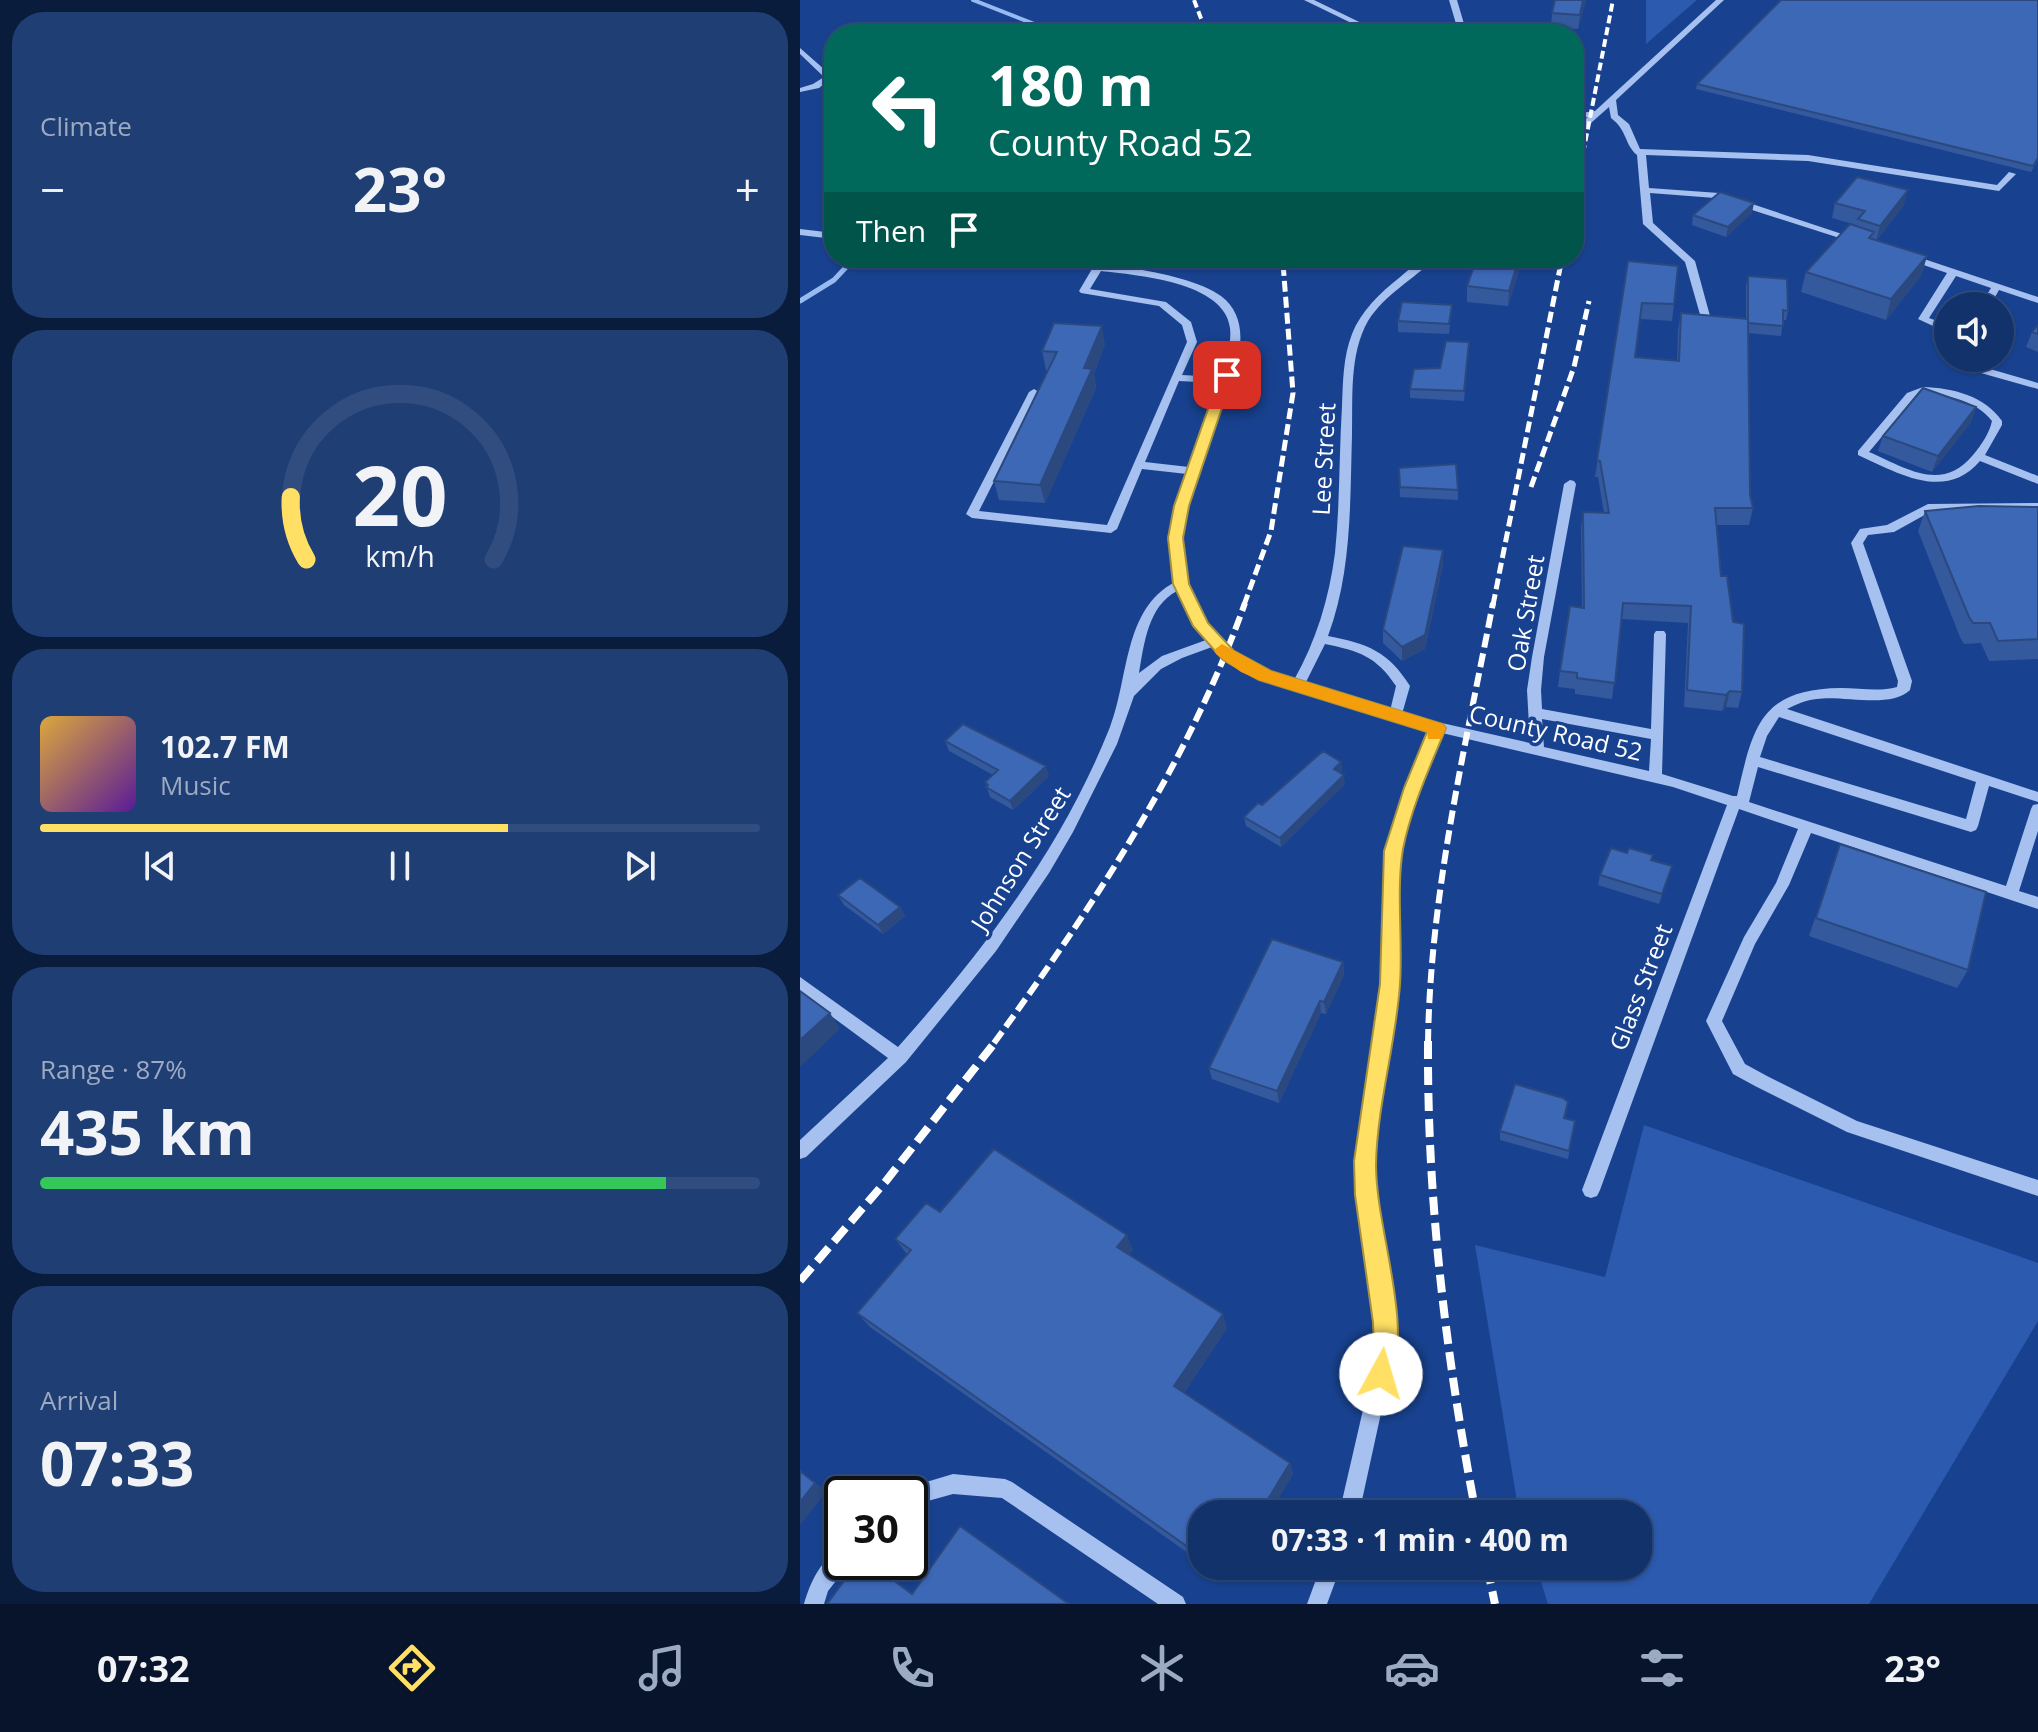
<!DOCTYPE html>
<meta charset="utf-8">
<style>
:root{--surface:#12326c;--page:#1f3e74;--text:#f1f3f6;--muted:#9caac2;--line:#314d7f;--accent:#ffe064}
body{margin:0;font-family:"Open Sans",sans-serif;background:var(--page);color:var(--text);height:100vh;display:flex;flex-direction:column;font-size:30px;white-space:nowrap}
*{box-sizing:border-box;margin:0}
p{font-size:26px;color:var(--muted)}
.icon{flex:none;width:44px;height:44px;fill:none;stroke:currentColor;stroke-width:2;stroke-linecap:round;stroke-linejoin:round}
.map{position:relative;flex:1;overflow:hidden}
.side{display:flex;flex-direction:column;gap:12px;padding:12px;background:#0a1c3b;width:800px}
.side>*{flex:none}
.top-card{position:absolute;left:24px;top:24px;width:760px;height:244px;border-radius:32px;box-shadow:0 2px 6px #0004,0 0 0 2px var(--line);background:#00695c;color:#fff;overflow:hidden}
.buttons{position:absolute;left:1134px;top:292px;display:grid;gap:16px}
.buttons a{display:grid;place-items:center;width:80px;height:80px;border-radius:50%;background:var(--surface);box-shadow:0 2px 6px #0004,0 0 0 2px var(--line);font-size:40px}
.speed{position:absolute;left:24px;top:1476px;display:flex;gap:16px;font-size:40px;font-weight:700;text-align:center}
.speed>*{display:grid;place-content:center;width:104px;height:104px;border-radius:50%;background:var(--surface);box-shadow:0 2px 6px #0004,0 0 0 2px var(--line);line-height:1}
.speed .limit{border:4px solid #111;border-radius:12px;background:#fff;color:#111}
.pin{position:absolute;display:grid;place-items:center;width:68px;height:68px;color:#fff;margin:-34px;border-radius:16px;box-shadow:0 4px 12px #0006}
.me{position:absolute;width:88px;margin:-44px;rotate:6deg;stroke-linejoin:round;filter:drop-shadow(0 0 6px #0008)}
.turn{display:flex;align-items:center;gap:28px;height:168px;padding:0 32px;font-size:36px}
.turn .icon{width:104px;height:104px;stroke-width:2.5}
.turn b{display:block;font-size:56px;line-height:68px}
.then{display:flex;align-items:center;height:76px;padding:0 32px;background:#0003;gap:16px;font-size:30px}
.big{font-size:60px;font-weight:700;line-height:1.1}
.side .widget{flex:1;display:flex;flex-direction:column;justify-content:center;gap:12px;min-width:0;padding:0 28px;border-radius:32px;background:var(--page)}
.side .dial{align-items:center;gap:0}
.dial svg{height:208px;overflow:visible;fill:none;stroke:var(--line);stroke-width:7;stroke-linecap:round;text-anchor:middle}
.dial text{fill:var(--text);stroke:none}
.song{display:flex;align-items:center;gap:24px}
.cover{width:96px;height:96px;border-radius:12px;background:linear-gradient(135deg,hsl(40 70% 55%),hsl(270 70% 35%))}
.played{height:8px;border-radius:4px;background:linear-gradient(90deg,var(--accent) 65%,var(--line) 65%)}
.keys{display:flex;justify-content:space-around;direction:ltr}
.heat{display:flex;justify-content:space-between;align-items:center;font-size:44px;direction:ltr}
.charge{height:12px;border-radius:6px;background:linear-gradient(90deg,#34c759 87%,var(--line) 0)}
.trip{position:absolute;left:388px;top:1500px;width:464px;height:80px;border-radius:32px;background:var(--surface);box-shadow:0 2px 6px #0004,0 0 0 2px var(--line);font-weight:700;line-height:80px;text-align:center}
.tabs{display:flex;height:128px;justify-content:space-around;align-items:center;background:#07142b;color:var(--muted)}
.tabs .icon{width:56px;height:56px}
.tabs .current{color:var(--accent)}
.tabs b{font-size:36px;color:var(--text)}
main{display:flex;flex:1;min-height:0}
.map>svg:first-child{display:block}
.green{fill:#2b5aae}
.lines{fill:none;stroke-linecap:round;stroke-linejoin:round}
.stream-far1{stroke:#98baf2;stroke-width:4}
.stream{stroke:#98baf2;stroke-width:5}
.minor{fill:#a6c0ef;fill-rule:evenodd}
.rail-far3{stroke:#fff;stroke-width:4;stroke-dasharray:8 4;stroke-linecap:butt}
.rail-far2{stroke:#fff;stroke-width:5;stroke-dasharray:11 5;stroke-linecap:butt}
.rail-far1{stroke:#fff;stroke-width:6;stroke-dasharray:14 6;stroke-linecap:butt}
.rail{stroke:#fff;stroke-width:8;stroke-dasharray:18 8;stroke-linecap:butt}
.wall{fill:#34599d}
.shaded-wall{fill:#2b497f}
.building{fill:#3d68b6;stroke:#2b497f;stroke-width:2}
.route{fill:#ffe064;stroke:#a69241;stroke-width:2}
.slow{fill:#f59e0b}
.labels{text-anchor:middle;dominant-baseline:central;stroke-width:7;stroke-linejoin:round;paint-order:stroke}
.street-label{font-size:24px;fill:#fff;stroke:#184290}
</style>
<main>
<section class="side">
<div class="widget"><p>Climate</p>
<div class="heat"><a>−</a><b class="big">23°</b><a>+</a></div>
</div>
<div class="widget dial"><svg viewBox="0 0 100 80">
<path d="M14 69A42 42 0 1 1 86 69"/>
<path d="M14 69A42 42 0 0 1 8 45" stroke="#ffe064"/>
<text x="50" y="56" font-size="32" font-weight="700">20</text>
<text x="50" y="72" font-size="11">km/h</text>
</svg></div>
<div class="widget">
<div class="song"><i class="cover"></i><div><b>102.7 FM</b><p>Music</p></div></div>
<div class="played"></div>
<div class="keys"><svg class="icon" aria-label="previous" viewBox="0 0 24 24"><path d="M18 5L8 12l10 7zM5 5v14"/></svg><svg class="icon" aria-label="pause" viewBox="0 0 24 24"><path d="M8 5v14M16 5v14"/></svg><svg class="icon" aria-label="next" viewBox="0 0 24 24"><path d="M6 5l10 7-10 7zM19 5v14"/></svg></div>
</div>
<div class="widget"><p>Range · 87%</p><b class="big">435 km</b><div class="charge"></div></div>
<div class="widget"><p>Arrival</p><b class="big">07:33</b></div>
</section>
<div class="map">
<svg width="1238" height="1604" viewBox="0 0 1238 1604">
<rect width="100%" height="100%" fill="#184290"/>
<!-- green -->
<path class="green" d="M846,0H897L846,44Z
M844,1125L1238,1263V1321L1069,1604H748L736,1566H838V1514H719L675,1245L805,1277Z"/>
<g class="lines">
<!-- stream-far1 -->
<path class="stream-far1" d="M173,0L260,34
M48,265L55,258"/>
<!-- stream -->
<path class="stream" d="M0,301L34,280L50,263"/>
<!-- minor -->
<path class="minor" d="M504,0H514L584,34H574Z
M649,0H657L667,34H659Z
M916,0H924L816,100L818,115L829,124L840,149L1008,155L1197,185L1209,172L1216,174L1199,191L1008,161L846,155L849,188L919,193L1060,240L1052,242L915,198L850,193L853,223L895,261L910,316L901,318L885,262L843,224L837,155C824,144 828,131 811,118L809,107L774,138V130L788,117L774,120V114L795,111Z
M0,48L33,77L19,88L0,92V88L13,84L24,77L0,54Z
M0,229L34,233V239L0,235Z
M1109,254L1238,297V303L1199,290L1190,306H1180L1191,288L1156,276L1129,318L1148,325V332L1144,331L1118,319L1147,273L1106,259V255Z
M205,258C256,258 381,267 421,296C437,308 442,326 440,345L388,506L381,551L390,594L406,623L433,653L470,673L494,680C516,641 529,599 535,553C540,504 539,455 542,406C543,382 543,357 552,334C561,311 580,293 599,278C610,269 620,258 635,258C613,280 585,294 568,321C549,354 553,399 552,435C550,502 552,572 528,636C568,644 588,651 610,686L602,714L730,743L727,690L732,657L764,484L770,480L774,481L776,484L744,657L741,690L742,709L851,729L854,634L856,631H864L866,634L862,774L933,796H937C953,727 960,689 1041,688C1060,688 1079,692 1097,687L1098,681L1051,543L1060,529L1087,525L1128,504L1238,503V511L1130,512L1094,532L1068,535L1063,543L1112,681L1110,690C1091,709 1043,695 1017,699C1006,700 997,704 987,709L1238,792V802L1189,786L1178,826L1176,830L1171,832L958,767L949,802L1206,886L1231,809L1233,805L1238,804V831L1219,891L1238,897V909L1011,833L989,885L955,944L922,1021L945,1064L967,1076L1057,1121L1238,1180V1196L1047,1132L955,1086L933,1074L906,1021L944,937L976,883L998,829L939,809L800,1190L797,1196L791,1198L785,1196L782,1190L927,805L873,787L642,733L620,788L601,851L598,984L573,1161L575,1195L594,1322L595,1349L559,1514H539L577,1349L576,1322L557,1195V1161L582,984L587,851L606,788L629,730C591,721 554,710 516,697C480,686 439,676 412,647L382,658L361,669L334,696L317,744L273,832L249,873L196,951L106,1062L6,1157L0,1159V1140L88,1058L0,993V977L98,1047C183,952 263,846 310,727C329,679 323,609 375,582L369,551L376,506L387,474L342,469L317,529L311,533L172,518L166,514L229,392L234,389L239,392L179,511L307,525L387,342L382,325L359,306L281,293L279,291L292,269L210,261ZM301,271C337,275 425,282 430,328C432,345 425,361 419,377L382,375L397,342L391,322L366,302L290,289ZM379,381L417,383L389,467L345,462ZM377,591L395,626L406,640L362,656L339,673C344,644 348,606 377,591ZM525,644C559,651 576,656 596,686L590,711L505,684ZM979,717L1176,782L1166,819L960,757L967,736ZM742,719L851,739L849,771L744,747Z
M1150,358H1160L1159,360L1238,383V389L1149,364Z
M1123,387C1153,388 1185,396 1202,421V425L1185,455L1238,476V484L1180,461C1145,502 1098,473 1058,455V451L1107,393ZM1124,393C1148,395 1177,401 1192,421C1189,434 1182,444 1173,455C1142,493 1106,468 1069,452L1115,397Z
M153,1474L205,1479L212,1482L383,1597L386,1604H358L202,1498L153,1494L110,1506V1494H101L103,1489Z
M42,1549V1562H51L28,1591L24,1604H4C10,1583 21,1558 42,1549Z
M521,1566H541L527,1604H507Z"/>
<!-- rail-far3 -->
<path class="rail-far3" d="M394,0L407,34
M774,200L813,0
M483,258L484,265
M761,265L762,258"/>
<!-- rail-far2 -->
<path class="rail-far2" d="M731,487L774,367L789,301
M444,605L471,531L493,393L483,263
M693,605L761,263"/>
<!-- rail-far1 -->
<path class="rail-far1" d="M194,1043C294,905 388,764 445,603
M628,1043C630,895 665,748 693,603"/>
<!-- rail -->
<path class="rail" d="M628,1041C627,1201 646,1357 676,1514
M0,1281L86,1181L196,1041
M687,1566L695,1604"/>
</g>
<!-- wall -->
<path class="wall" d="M786,0L778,29L751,27L752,13Z
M1238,0V160L1231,172L896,89L897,84Z
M1035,203L1104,205L1077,240L1127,256L1121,276L1086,320L1001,292L1006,272L1056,226V225L1032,218Z
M952,213L926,237L892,225L893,215Z
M677,258H722L721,264L708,306L667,302V286Z
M828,261L874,304L872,321L840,319L835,357L877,361L878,330L881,313L946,318V285L948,276L988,311L986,320H983L981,336L948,333L950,495L953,508L949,525H916L921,576L942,692L938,708L926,707L922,711L884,707L888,623L822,619L812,699L775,694V689L758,687L760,671L782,608L781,528L783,512L804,513L798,477H795Z
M651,315L649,334L598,332V321Z
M1238,325V352L1226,347L1232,332Z
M669,342L664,401L610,398V389L640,368Z
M305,344L294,374L296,388L245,503L199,500L194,481L248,370H246L242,351Z
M1176,407L1171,422L1132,472L1078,451L1083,436Z
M599,468L658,490V500L600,497Z
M1238,507V659L1189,661L1181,643L1164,644L1160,637L1118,531L1125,511Z
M643,564L625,649L602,661L583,643V629Z
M145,741L249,776L213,810L190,797L185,782L193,775L149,751Z
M541,762L542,771L540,773L545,784L481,847L446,826L444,817L462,805Z
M1040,844L1168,970L1157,988L1009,936Z
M852,860L872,866L859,904L798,885L800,875Z
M38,895L100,907L105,916L83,934L44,905Z
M543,962L544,975L526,1014L521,1013L479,1103L412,1079L409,1068Z
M767,1110L765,1118L775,1121L768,1159L700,1140V1131Z
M140,1212L333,1250L329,1255L427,1328L384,1393L490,1463L493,1474L469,1514H402V1563L70,1327L57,1313L107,1254L95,1239Z
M407,1566H438L429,1581Z"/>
<!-- shaded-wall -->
<path class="shaded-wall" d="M783,0H786L778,29L780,15Z
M1108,190L1104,205L1076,241L1080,226Z
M954,203L952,213L926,237L928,227Z
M1127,256L1121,276L1086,320L1091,299Z
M719,258H722L721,264L708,306L709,291Z
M302,326L305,344L294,374L296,388L245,503L240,485Z
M1176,407L1171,422L1132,472L1138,456Z
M643,550V564L625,649L602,661V647Z
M930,691L926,707L922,711L926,695Z
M541,762L542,771L535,778L534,769Z
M246,766L249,776L213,810L210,801Z
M544,775L545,784L481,847L480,838Z
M100,907L105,916L83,934L78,925Z
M543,962L544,975L526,1014L524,1002Z
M520,1001L521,1013L479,1103L477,1091Z
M30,1013L40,1029L0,1067V1040Z
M327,1235L333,1250L324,1262L317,1247Z
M423,1314L427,1328L380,1399L374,1386Z
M490,1463L493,1474L469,1514H459Z
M15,1483L27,1491L0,1525V1502Z
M428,1566H438L429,1581L424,1572Z"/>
<!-- building -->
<path class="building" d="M755,0H783L780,15L752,13Z
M981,0H1238V158L1233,166L897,84Z
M1057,177L1108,190L1080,226L1058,219L1065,211L1035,203Z
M920,192L954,203L928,227L893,215Z
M1050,224L1074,232L1069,238L1127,256L1091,299L1006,272Z
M677,258H719L709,291L667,286Z
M828,261L878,266L874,304L842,303L835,357L879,361L881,313L948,319L950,495L953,508H915L921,576H927L933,622L944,624L942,692L930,691L926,695L887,690L891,606L823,603L815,683L777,678V673L760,671L770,606L784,608L783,512L809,513L800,461L797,460Z
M948,276L987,279L988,311L983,310V326L948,323Z
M602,302L652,305L649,324L598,321Z
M254,323L302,326L284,368L292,369L240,485L194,481L257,352L242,351Z
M1238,325V334L1232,332Z
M646,341L669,342L664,391L610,389L614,369L640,368Z
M1123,388L1176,407L1138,456L1083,436Z
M656,464L658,490L600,487L599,468Z
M1179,506L1238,507V639L1198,641L1190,623H1173L1169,617L1125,511Z
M603,546L643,550L625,635L602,647L583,629Z
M163,724L246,766L210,801L186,787L188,785L185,782L198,770L145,741Z
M523,751L541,762L534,769L544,775L480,838L444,817L458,803L462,805Z
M1040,844L1186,892L1168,970L1016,918Z
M811,848L827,853L829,848L853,855L851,860L872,866L862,894L800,875Z
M60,878L100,907L78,925L38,895Z
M472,939L543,962L524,1002L520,1001L477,1091L409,1068Z
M0,991L30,1013L0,1040Z
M715,1084L763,1098L768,1102L764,1118L775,1121L769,1151L700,1131Z
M194,1149L327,1235L317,1247L423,1314L374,1386L490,1463L459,1514H402V1557L57,1313L111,1250L95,1239L126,1203L140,1212Z
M0,1471L15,1483L0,1502Z
M160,1526L269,1604H27L58,1562H69L112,1594Z
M415,1566H428L424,1572Z"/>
<!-- route -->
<path class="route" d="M427,370L433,375L389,506L383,538L389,584L408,623L434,651L471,671L643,724L646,728C630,767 611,808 603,849C596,889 603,942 600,984C596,1044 577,1105 576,1165C576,1229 614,1325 590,1382L581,1386L573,1382L569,1374L574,1349L573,1322L555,1195L554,1161L580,984L584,851L604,788L627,732L459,680L423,660L393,626L373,584L368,538L374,506L420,375Z"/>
<!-- slow -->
<path class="slow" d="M422,644L471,671L643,724L646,728L641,739H628L627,732L459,680L441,672L416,654L414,650Z"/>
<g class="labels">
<!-- street labels -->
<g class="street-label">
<text transform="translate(523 459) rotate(-87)">Lee Street</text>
<text transform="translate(725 613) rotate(-80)">Oak Street</text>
<text transform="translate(756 732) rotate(13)">County Road 52</text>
<text transform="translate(220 858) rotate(-58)">Johnson Street</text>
<text transform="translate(840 987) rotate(-69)">Glass Street</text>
</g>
</g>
</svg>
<div class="buttons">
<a><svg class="icon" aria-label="sound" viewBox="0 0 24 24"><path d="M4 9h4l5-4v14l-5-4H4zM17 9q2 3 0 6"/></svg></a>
</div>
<div class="speed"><div class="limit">30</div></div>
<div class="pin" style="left:427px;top:375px;background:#d93025"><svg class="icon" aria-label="arrive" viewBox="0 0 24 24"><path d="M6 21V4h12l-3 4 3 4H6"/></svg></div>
<svg class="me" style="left:581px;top:1374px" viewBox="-20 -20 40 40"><circle r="19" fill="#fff"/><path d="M0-13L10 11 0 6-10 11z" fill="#ffe064"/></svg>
<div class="trip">07:33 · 1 min · 400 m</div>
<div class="top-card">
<div class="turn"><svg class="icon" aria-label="left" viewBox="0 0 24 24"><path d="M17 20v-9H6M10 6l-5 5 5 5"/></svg><div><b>180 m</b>County Road 52</div></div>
<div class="then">Then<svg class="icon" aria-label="arrive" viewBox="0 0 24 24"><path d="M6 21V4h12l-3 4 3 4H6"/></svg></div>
</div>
</div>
</main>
<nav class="tabs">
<b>07:32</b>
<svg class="icon current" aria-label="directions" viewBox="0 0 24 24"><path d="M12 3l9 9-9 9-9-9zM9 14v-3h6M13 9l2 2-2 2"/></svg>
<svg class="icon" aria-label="music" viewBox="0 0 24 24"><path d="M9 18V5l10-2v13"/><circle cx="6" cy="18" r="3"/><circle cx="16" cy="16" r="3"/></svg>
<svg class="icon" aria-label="phone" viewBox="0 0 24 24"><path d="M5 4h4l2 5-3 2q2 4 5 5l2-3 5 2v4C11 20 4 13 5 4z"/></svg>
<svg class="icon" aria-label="climate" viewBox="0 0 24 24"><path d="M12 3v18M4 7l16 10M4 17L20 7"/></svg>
<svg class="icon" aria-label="car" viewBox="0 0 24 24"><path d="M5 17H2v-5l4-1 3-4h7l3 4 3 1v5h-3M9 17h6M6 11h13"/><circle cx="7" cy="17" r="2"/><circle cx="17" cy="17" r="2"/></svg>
<svg class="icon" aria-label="filters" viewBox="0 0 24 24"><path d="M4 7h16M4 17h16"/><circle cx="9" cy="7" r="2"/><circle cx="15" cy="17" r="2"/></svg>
<b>23°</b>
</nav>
